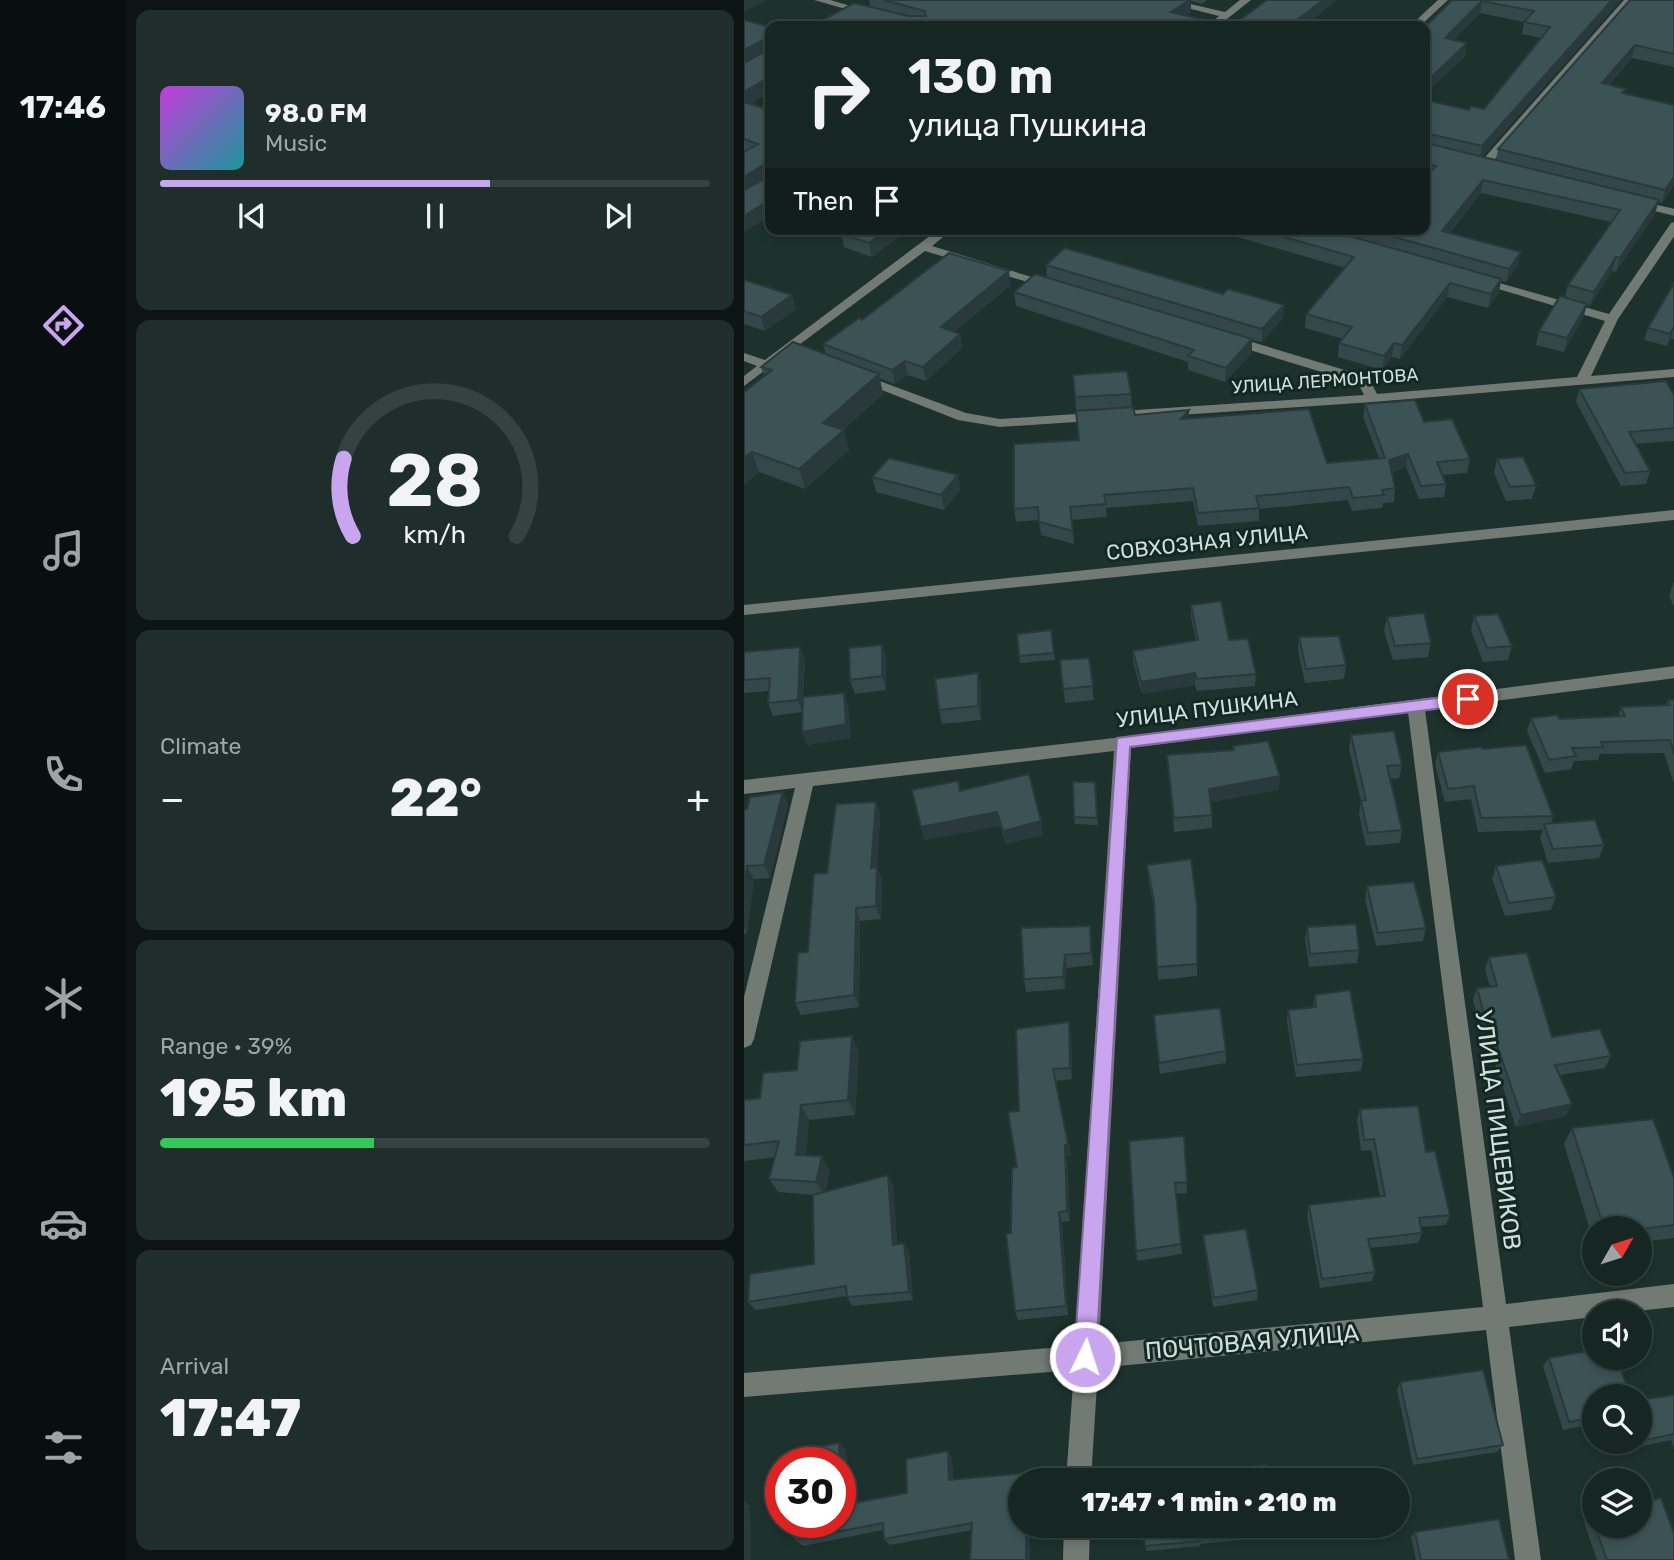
<!DOCTYPE html>
<meta charset="utf-8">
<style>
:root{--surface:#162622;--page:#1f2e2a;--text:#f1f3f6;--muted:#9ea5a5;--line:#354340;--accent:#c8a5ee}
body{margin:0;font-family:Rubik,sans-serif;background:var(--page);color:var(--text);height:100vh;display:flex;flex-direction:column;font-size:26px;white-space:nowrap}
*{box-sizing:border-box;margin:0}
p{font-size:23px;color:var(--muted)}
.icon{flex:none;width:38px;height:38px;fill:none;stroke:currentColor;stroke-width:2;stroke-linecap:round;stroke-linejoin:round}
.map{position:relative;flex:1;overflow:hidden}
.side{display:flex;flex-direction:column;gap:10px;padding:10px;background:#0c1513;width:618px}
.side>*{flex:none}
.guide{position:absolute;left:21px;top:21px;width:665px;height:214px;border-radius:14px;box-shadow:0 4px 10px #0003,0 0 0 2px var(--line);background:#162622;color:var(--text);overflow:hidden}
.needle{width:46px;rotate:51deg}
.tools{position:absolute;left:838px;top:1216px;display:grid;gap:14px}
.tools a{display:grid;place-items:center;width:70px;height:70px;border-radius:50%;background:var(--surface);box-shadow:0 4px 10px #0003,0 0 0 2px var(--line);font-size:35px}
.speed{position:absolute;left:21px;top:1447px;display:flex;gap:14px;font-size:35px;font-weight:700;text-align:center}
.speed>*{display:grid;place-content:center;width:91px;height:91px;border-radius:50%;background:var(--surface);box-shadow:0 4px 10px #0003,0 0 0 2px var(--line);line-height:1}
.speed .limit{border:10px solid #d22;background:#fff;color:#111}
.pin{position:absolute;display:grid;place-items:center;width:60px;height:60px;color:#fff;margin:-30px;border:4px solid #fff;border-radius:50%;box-shadow:0 2px 7px #0007}
.me{position:absolute;width:77px;margin:-38px;rotate:4deg;stroke-linejoin:round;filter:drop-shadow(0 0 5px #0008)}
.turn{display:flex;align-items:center;gap:24px;height:147px;padding:0 28px;font-size:32px}
.turn .icon{width:91px;height:91px;stroke-width:2.5}
.turn b{display:block;font-size:49px;line-height:60px}
.then{display:flex;align-items:center;height:66px;padding:0 28px;background:#0003;gap:14px;font-size:26px}
.big{font-size:52px;font-weight:800;line-height:1.1}
.side .card{flex:1;display:flex;flex-direction:column;justify-content:center;gap:10px;min-width:0;padding:0 24px;border-radius:14px;background:var(--page)}
.side .dial{align-items:center;gap:0}
.dial svg{height:182px;overflow:visible;fill:none;stroke:var(--line);stroke-width:7;stroke-linecap:round;text-anchor:middle}
.dial text{fill:var(--text);stroke:none}
.song{display:flex;align-items:center;gap:21px}
.cover{width:84px;height:84px;border-radius:10px;background:linear-gradient(135deg,hsl(290 70% 55%),hsl(180 70% 35%))}
.played{height:7px;border-radius:4px;background:linear-gradient(90deg,var(--accent) 60%,var(--line) 60%)}
.keys{display:flex;justify-content:space-around;direction:ltr}
.heat{display:flex;justify-content:space-between;align-items:center;font-size:38px;direction:ltr}
.charge{height:10px;border-radius:5px;background:linear-gradient(90deg,#34c759 39%,var(--line) 0)}
.trip{position:absolute;left:264px;top:1468px;width:402px;height:70px;border-radius:35px;background:var(--surface);box-shadow:0 4px 10px #0003,0 0 0 2px var(--line);font-weight:800;line-height:70px;text-align:center}
main{display:flex;flex:1;min-height:0}
.tabs{display:flex;flex-direction:column;width:126px;justify-content:space-around;align-items:center;background:#090f0e;color:var(--muted)}
.tabs .icon{width:49px;height:49px}
.tabs .on{color:var(--accent)}
.tabs b{font-size:32px;color:var(--text)}
.map>svg:first-child{display:block}
.lines{fill:none;stroke-linecap:round;stroke-linejoin:round}
.minor{fill:#727a74;fill-rule:evenodd}
.wall{fill:#344749}
.shaded-wall{fill:#2a3a3c}
.building{fill:#3c5355;stroke:#2a3a3c;stroke-width:2}
.route{fill:#c8a5ee;stroke:#826b9b;stroke-width:2}
.labels{text-anchor:middle;dominant-baseline:central;stroke-width:6;stroke-linejoin:round;paint-order:stroke}
.far-street-label{font-size:18px;fill:#d2dedb;stroke:#132823}
.street-label{font-size:21px;fill:#d2dedb;stroke:#132823}
.near-street-label{font-size:24px;fill:#d2dedb;stroke:#132823}
</style>
<main>
<nav class="tabs">
<b>17:46</b>
<svg class="icon on" aria-label="directions" viewBox="0 0 24 24"><path d="M12 3l9 9-9 9-9-9zM9 14v-3h6M13 9l2 2-2 2"/></svg>
<svg class="icon" aria-label="music" viewBox="0 0 24 24"><path d="M9 18V5l10-2v13"/><circle cx="6" cy="18" r="3"/><circle cx="16" cy="16" r="3"/></svg>
<svg class="icon" aria-label="phone" viewBox="0 0 24 24"><path d="M5 4h4l2 5-3 2q2 4 5 5l2-3 5 2v4C11 20 4 13 5 4z"/></svg>
<svg class="icon" aria-label="climate" viewBox="0 0 24 24"><path d="M12 3v18M4 7l16 10M4 17L20 7"/></svg>
<svg class="icon" aria-label="car" viewBox="0 0 24 24"><path d="M5 17H2v-5l4-1 3-4h7l3 4 3 1v5h-3M9 17h6M6 11h13"/><circle cx="7" cy="17" r="2"/><circle cx="17" cy="17" r="2"/></svg>
<svg class="icon" aria-label="filters" viewBox="0 0 24 24"><path d="M4 7h16M4 17h16"/><circle cx="9" cy="7" r="2"/><circle cx="15" cy="17" r="2"/></svg>
</nav>
<section class="side">
<div class="card">
<div class="song"><i class="cover"></i><div><b>98.0 FM</b><p>Music</p></div></div>
<div class="played"></div>
<div class="keys"><svg class="icon" aria-label="previous" viewBox="0 0 24 24"><path d="M18 5L8 12l10 7zM5 5v14"/></svg><svg class="icon" aria-label="pause" viewBox="0 0 24 24"><path d="M8 5v14M16 5v14"/></svg><svg class="icon" aria-label="next" viewBox="0 0 24 24"><path d="M6 5l10 7-10 7zM19 5v14"/></svg></div>
</div>
<div class="card dial"><svg viewBox="0 0 100 80">
<path d="M14 69A42 42 0 1 1 86 69"/>
<path d="M14 69A42 42 0 0 1 10 35" stroke="#c8a5ee"/>
<text x="50" y="56" font-size="32" font-weight="700">28</text>
<text x="50" y="72" font-size="11">km/h</text>
</svg></div>
<div class="card"><p>Climate</p>
<div class="heat"><a>−</a><b class="big">22°</b><a>+</a></div>
</div>
<div class="card"><p>Range · 39%</p><b class="big">195 km</b><div class="charge"></div></div>
<div class="card"><p>Arrival</p><b class="big">17:47</b></div>
</section>
<div class="map">
<svg width="931" height="1560" viewBox="0 0 931 1560">
<rect width="100%" height="100%" fill="#1d322d"/>
<g class="lines">
<!-- minor -->
<path class="minor" d="M70,0H86L131,13L126,16Z
M412,0H429L481,12L496,0H507L474,26H463L475,16Z
M694,0H704L676,26H666Z
M880,0H890L743,168H735V164Z
M891,200L931,209V216L887,205V201Z
M931,222V235L874,319L847,376L931,369V377L629,402L256,427L214,420L110,379L117,375L122,376L222,413L256,419L620,395L614,383L483,343V337L488,336L624,377L633,394L833,377L861,321L728,281L734,277L865,314L927,223Z
M195,229H209L188,246L313,285L303,288L181,251L0,386V376L13,366L0,361V353L21,360Z
M931,510V520L0,615V605Z
M931,666V678L681,710L762,1304L931,1284V1307L884,1312H850V1317L765,1327L797,1560H771L742,1330L354,1368L347,1480H322L330,1370L0,1397V1373L331,1346L370,751L69,786L10,1039L7,1045L0,1048V997L51,788L0,794V780L379,737ZM664,712L739,1307L355,1344L387,748Z
M320,1526H346L345,1560H319Z"/>
</g>
<!-- wall -->
<path class="wall" d="M125,0H463L458,4L447,1V12L441,16L68,26L126,7Z
M706,0H877L738,157L752,161L754,149L930,0V67L888,58L865,85L882,89L880,94L930,185L918,203L914,202L911,214L872,272L868,271L846,306L843,305L839,318L820,352L792,345L795,331L821,297L824,285L867,222L737,193L706,233L774,265L762,282L757,281L755,293L744,308L703,297L656,359L648,357L638,370L594,357L595,343L599,339L561,328L562,314L601,268L466,229H681L682,177H681V100L725,110L740,109L797,38L778,34L780,22L736,13L709,40L721,56L681,94L707,1Z
M0,20L26,92L6,104L26,110V216L0,151Z
M104,229H166L128,257L100,247L97,234Z
M302,265L540,305L539,318L518,342L508,340V353L481,382L444,370V362L272,306L270,292L303,278Z
M0,280L48,295L52,309L21,331L0,324Z
M930,283V339L927,338L923,346L900,340L904,328Z
M267,285L210,332L216,334L218,348L182,381L164,375L151,384L135,378L139,394L99,430L105,450L61,489L15,472L0,484V392L20,376L17,367L82,355L79,344L118,320Z
M329,375L387,394L388,408L391,415L445,418L583,463L635,458L619,417L621,404L680,422L726,459L723,473L698,475L702,484L700,497L675,499L662,467L648,472L651,488L650,502L639,503L638,508L608,511L604,500L515,509V521L454,526L449,501L362,508L363,517L328,520L330,544L297,535L295,520L272,522L270,509L335,440Z
M835,389L930,395V441L892,444L906,471L902,484L877,486L832,402Z
M753,459L792,485L788,499L762,501L750,473Z
M214,475L216,490L200,510L132,492L128,477Z
M930,581V607L925,596Z
M447,605L485,640L512,674L511,686L453,691L451,685L398,694L389,662V651L452,641L447,617Z
M730,616L768,646L764,660L739,662L727,630Z
M643,617L687,643L684,657L649,660L640,631Z
M307,630L311,660L276,663L275,656Z
M555,637L602,665L600,679L561,683L554,651Z
M138,645L142,659V690L111,694L106,680Z
M0,652L61,660L59,697L104,706L107,738L63,745L58,712L29,716L24,703L25,691L0,693Z
M345,658L350,700L321,703L316,660Z
M237,687V720L198,724L195,710Z
M924,700H930V784L920,753L856,754L854,760L830,761L827,769L801,773L783,731L787,718L815,719L874,717L877,707L922,705Z
M607,735L658,765L655,778L646,779L658,830L656,843L622,846L615,814L617,801L605,749Z
M489,746L535,790L467,802L468,815V828L430,832L423,755L489,750Z
M738,749L809,816L807,824L860,845L855,858L804,863L796,837L799,830L734,832L727,799L701,802L691,765L694,752Z
M351,782L354,825L331,824L330,817Z
M216,791L299,835L262,844L256,826L180,840Z
M132,802L136,815L133,867L138,880L137,919L116,921L115,1007L57,1015L51,1003L83,873Z
M44,805L26,878L10,879L3,934H0V810Z
M403,865L453,907V976L414,980L411,913L404,878Z
M752,866L812,897L807,910L761,916L748,879Z
M623,886L682,928L679,941L632,946L621,899Z
M346,926L349,965L323,968L321,989L282,992L280,979Z
M563,927L615,950L613,963L565,967L561,939Z
M745,957L808,1037L867,1056L861,1068L816,1075L828,1104L822,1116L772,1127L741,1034H738L729,1000L733,988L746,987L741,969Z
M571,995L619,1059L617,1071L552,1077L543,1022L544,1010L569,1007Z
M410,1027L482,1051V1063L416,1074Z
M327,1034L328,1079L311,1081L327,1155L323,1156L326,1221L318,1222L324,1315L274,1320L271,1311L267,1233L273,1167L275,1111Z
M115,1051L111,1115L65,1120L62,1155L86,1170L81,1192L149,1185L153,1245L165,1252L169,1300L108,1306L103,1296L11,1310L4,1302L70,1264L69,1195L34,1192L25,1179L31,1157L0,1161V1100L16,1098L53,1070Z
M616,1109L682,1152L706,1215L702,1225L677,1227L678,1233L674,1243L626,1248L631,1272L628,1281L576,1288L563,1216L565,1205L636,1196L627,1150L617,1151L613,1120Z
M828,1128L930,1178V1238L896,1242V1228H850V1243L820,1144Z
M440,1136L443,1193L432,1194L438,1254L393,1261L392,1251Z
M459,1235L514,1290L513,1300L469,1307L460,1245Z
M805,1358L850,1396V1424L819,1430L799,1366Z
M656,1382L759,1445L753,1452L669,1465L653,1390Z
M930,1395V1449L927,1440L871,1452L867,1442H896V1400Z
M102,1450L105,1504L163,1493L208,1458L209,1480L281,1473L284,1480H276V1526H285L286,1560L228,1530L146,1545L140,1539L139,1530L59,1546L51,1540Z
M847,1516L930,1560H853L840,1522Z
M399,1526L529,1532L528,1537L456,1544V1546L402,1551Z
M671,1532L765,1560H672L667,1537Z"/>
<!-- shaded-wall -->
<path class="shaded-wall" d="M0,0H23L0,12Z
M446,0H447V12L428,25L427,12Z
M579,0H593L561,26H548V24Z
M868,0H877L736,159L738,146Z
M738,1L736,13L699,51L701,38Z
M23,38L26,51L0,64V50Z
M723,43L721,56L681,94V83Z
M891,45L888,58L855,96L858,83Z
M26,77V92L0,107V92Z
M21,164L25,178L0,192V177Z
M930,177V185L918,203L921,190Z
M739,180L737,193L696,245L698,231Z
M26,200V216L0,232V216Z
M915,200L911,214L872,272L876,258Z
M144,229H166L128,257L125,243Z
M777,252L774,265L762,282L765,269Z
M872,257L868,271L846,306L850,292Z
M265,271L267,285L199,341L197,327Z
M757,279L755,293L744,308L747,294Z
M706,283L703,297L656,359L658,345Z
M48,295L52,309L21,331L17,317Z
M843,304L839,318L820,352L823,338Z
M540,305L539,318L518,342V329Z
M930,327L927,338L923,346L926,334Z
M216,334L218,348L182,381L179,367Z
M508,339V353L481,382L482,368Z
M650,343L648,357L638,370L640,356Z
M161,361L164,375L151,384L148,370Z
M135,374L139,394L84,443L79,423Z
M445,410V423L437,419Z
M100,430L105,450L61,489L55,469Z
M8,452L15,472L0,484V458Z
M664,454L662,467L643,473L645,460Z
M214,475L216,490L200,510L197,495Z
M138,645L142,659V690L138,676Z
M56,647L61,660L58,712L54,700Z
M234,673L237,687V720L234,706Z
M451,673V685L398,694L397,682Z
M100,693L104,706L107,738L63,745L58,732Z
M536,776L535,790L465,802V789Z
M39,792L44,805L26,878L20,865Z
M132,802L136,815L132,881L127,868Z
M253,812L256,826L180,840L177,827Z
M297,821L299,835L262,844L259,831Z
M3,866L10,879L3,934L0,927V894Z
M133,867L138,880L137,919L132,906Z
M112,908L116,921L115,1007L110,995Z
M346,926L348,939L349,965L347,953Z
M321,955L323,968L321,989L319,977Z
M325,1022L327,1034L328,1079L326,1068Z
M108,1036L115,1051L111,1115L104,1100Z
M828,1104L822,1116L772,1127L777,1115Z
M57,1105L65,1120L61,1169L52,1155Z
M324,1144L327,1155L323,1156L326,1221L323,1211L321,1145Z
M78,1156L86,1170L80,1195L72,1182Z
M144,1175L149,1185L154,1254L149,1245Z
M315,1212L318,1222L324,1315L322,1306Z
M160,1243L165,1252L169,1300L165,1292Z
M95,1443L102,1450L105,1511L99,1505Z
M204,1451L208,1458L209,1487L205,1480Z
M0,1501L6,1506L7,1560H0Z
M282,1526H285L286,1560H282Z"/>
<!-- building -->
<path class="building" d="M140,0H446L427,12L486,26H68L110,3L164,16H182L181,11Z
M523,0H579L548,24L557,26H488Z
M708,0H868L738,146L681,133L682,143L915,200L876,258L872,257L850,292L824,285L876,210L739,180L698,231L777,252L765,269L622,229H681V178L692,166L681,163V100L725,110L727,106L740,109L806,27L780,22L790,11L738,1L701,38L723,43L681,83V27Z
M886,0H930V54L891,45L858,83L882,89L878,93L930,105V104V177L921,190L754,149Z
M0,20L26,27V77L0,92V63L24,50L23,38L0,50Z
M0,102L26,110V200L0,216V190L24,177L25,165L21,164L0,177V152L14,144L0,139Z
M104,229H144L125,243L97,234Z
M513,229H581L757,279L747,294L706,283L658,345L650,343L640,356L595,343L608,327L562,314L610,257Z
M321,248L479,294L484,289L540,305L518,329L302,265Z
M205,253L265,271L197,327L216,334L179,367L161,361L148,370L79,344L115,318L118,320Z
M291,274L508,339L482,368L444,356L450,350L270,292Z
M0,280L48,295L17,317L0,311Z
M930,283V327L926,334L904,328Z
M816,296L843,304L823,338L795,331Z
M49,342L135,374L79,423L100,430L55,469L8,452L0,458V392L28,370L17,367Z
M383,371L387,394L331,397L329,375Z
M922,381L930,395V428L885,432L906,471L881,473L835,389Z
M671,400L680,422L708,419L726,459L693,462L702,484L677,486L664,454L645,460L651,488L638,490L640,495L609,498L605,487L512,496L515,508L454,513L449,488L360,495L362,504L326,507L329,531L295,522L294,507L270,509V444L335,440L332,411L389,407L391,415L445,410L437,419L565,409L583,463L641,458L621,404Z
M779,457L792,485L766,487L753,459Z
M145,458L214,475L197,495L128,477Z
M477,601L485,640L504,639L512,674L453,679L451,673L397,682L389,651L454,640L447,605Z
M680,613L687,643L651,646L643,617Z
M754,614L768,646L743,648L730,616Z
M307,630L310,653L275,656L273,634Z
M595,636L602,665L562,669L555,637Z
M138,645V676L106,680L105,648Z
M56,647L54,700L24,703L26,678L0,680V652Z
M345,658L349,686L319,689L316,660Z
M234,673V706L195,710L191,679Z
M100,693L102,724L58,732L59,697Z
M924,700H930V754L926,740L857,742L859,747L828,748L832,756L805,760L787,718L813,715L815,719L881,716L877,707L926,705Z
M650,731L658,765L643,766L658,830L624,833L617,801L622,800L607,735Z
M524,741L536,776L465,789L468,815L430,818L423,755L490,750L489,746Z
M782,745L809,816L737,818L730,786L704,789L694,752L737,747L738,749Z
M285,774L297,821L259,831L253,812L177,827L168,790L214,781L216,791Z
M329,782H351L353,818L330,817Z
M39,792L20,865L3,866L0,894V810L3,809L6,797Z
M132,802L127,868L133,867L132,906L112,908L110,995L51,1003L54,953L64,952L70,874L83,873L92,804Z
M851,820L860,845L809,849L800,824Z
M447,859L453,907V964L413,967L410,901L403,865Z
M798,860L812,897L765,903L752,866Z
M670,882L682,928L634,933L623,886Z
M612,924L615,950L566,954L563,927Z
M346,926L347,953L321,955L319,977L280,979L277,928Z
M783,953L808,1037L856,1029L867,1056L811,1065L828,1104L777,1115L745,1022H742L733,988L753,986L745,957Z
M606,990L619,1059L553,1065L544,1010L572,1007L571,995Z
M476,1008L482,1051L415,1063L410,1015Z
M325,1022L326,1068L309,1069L324,1144L321,1145L323,1211L315,1212L322,1306L271,1311L262,1234L267,1233L268,1168L273,1167L264,1112L275,1111L272,1029Z
M108,1036L104,1100L57,1105L52,1155L78,1156L72,1182L25,1179L35,1141L0,1145V1100L16,1098L19,1073L53,1070L56,1041Z
M674,1106L682,1152L691,1151L706,1215L675,1218L678,1233L624,1239L631,1272L578,1279L565,1205L641,1196L630,1139L620,1140L616,1109Z
M909,1119L930,1178V1225L896,1229L860,1228L828,1128Z
M440,1136L443,1182L431,1183L437,1244L392,1251L385,1141Z
M144,1175L149,1245L160,1243L165,1292L103,1297L102,1286L4,1302L6,1274L70,1264L69,1195Z
M502,1229L514,1290L470,1298L459,1235Z
M850,1350V1358H873L886,1396H850V1417L825,1422L805,1358Z
M739,1370L759,1445L673,1459L656,1382Z
M930,1395V1434L896,1441V1400Z
M877,1442H892L878,1445Z
M95,1443L99,1505L163,1493L162,1459L204,1451L205,1480L281,1473V1480H276V1526H282V1560H226L228,1523L140,1539L139,1523L51,1540L50,1522H96V1463H48V1452Z
M523,1465L524,1480H468V1471Z
M917,1498L930,1534V1560H863L851,1526H896V1503Z
M850,1515V1525L847,1516Z
M755,1519L765,1560H677L671,1532Z
M399,1526H528L529,1532L456,1538V1541L401,1546Z"/>
<!-- route -->
<path class="route" d="M724,694L731,699L724,705L386,747L352,1357L349,1365L341,1368L333,1365L330,1357L373,738Z"/>
<g class="labels">
<!-- far-street labels -->
<g class="far-street-label">
<text transform="translate(581 381) rotate(-4)">УЛИЦА ЛЕРМОНТОВА</text>
</g>
<!-- street labels -->
<g class="street-label">
<text transform="translate(463 542) rotate(-6)">СОВХОЗНАЯ УЛИЦА</text>
<text transform="translate(463 709) rotate(-7)">УЛИЦА ПУШКИНА</text>
</g>
<!-- near-street labels -->
<g class="near-street-label">
<text transform="translate(754 1130) rotate(83)">УЛИЦА ПИЩЕВИКОВ</text>
<text transform="translate(508 1342) rotate(-5)">ПОЧТОВАЯ УЛИЦА</text>
</g>
</g>
</svg>
<div class="tools">
<a><svg class="needle" viewBox="-14 -14 28 28"><path d="M0-13l5 13h-10z" fill="#e53935"/><path d="M0 13l5-13h-10z" fill="#9ea5a5"/></svg></a>
<a><svg class="icon" aria-label="sound" viewBox="0 0 24 24"><path d="M4 9h4l5-4v14l-5-4H4zM17 9q2 3 0 6"/></svg></a>
<a><svg class="icon" aria-label="search" viewBox="0 0 24 24"><circle cx="10" cy="10" r="6"/><path d="M15 15l6 6"/></svg></a>
<a><svg class="icon" aria-label="layers" viewBox="0 0 24 24"><path d="M12 4l9 5-9 5-9-5zM3 14l9 5 9-5"/></svg></a>
</div>
<div class="speed"><div class="limit">30</div></div>
<div class="pin" style="left:724px;top:699px;background:#d93025"><svg class="icon" aria-label="arrive" viewBox="0 0 24 24"><path d="M6 21V4h12l-3 4 3 4H6"/></svg></div>
<svg class="me" style="left:341px;top:1357px" viewBox="-20 -20 40 40"><circle r="17" fill="#c8a5ee" stroke="#fff" stroke-width="3"/><path d="M0-11L8 9 0 5-8 9z" fill="#fff"/></svg>
<div class="trip">17:47 · 1 min · 210 m</div>
<div class="guide">
<div class="turn"><svg class="icon" aria-label="right" viewBox="0 0 24 24"><path d="M7 20v-9h11M14 6l5 5-5 5"/></svg><div><b>130 m</b>улица Пушкина</div></div>
<div class="then">Then<svg class="icon" aria-label="arrive" viewBox="0 0 24 24"><path d="M6 21V4h12l-3 4 3 4H6"/></svg></div>
</div>
</div>
</main>
